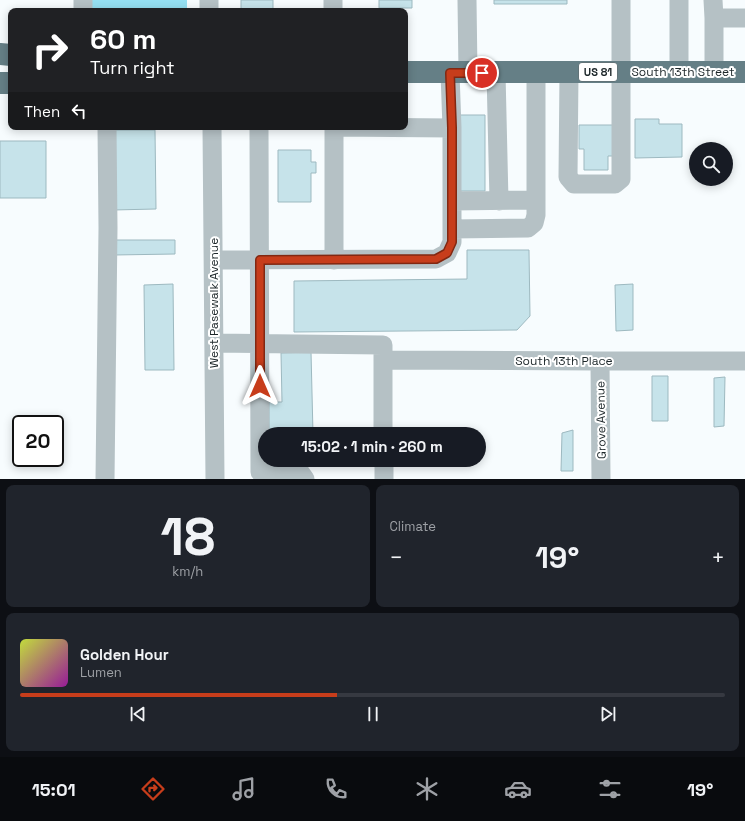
<!DOCTYPE html>
<meta charset="utf-8">
<style>
:root{--surface:#171b24;--page:#20242c;--text:#f1f3f6;--muted:#9ea1a6;--line:#363941;--accent:#c73d1b}
body{margin:0;font-family:"Space Grotesk",sans-serif;background:var(--page);color:var(--text);height:100vh;display:flex;flex-direction:column;font-size:15px;white-space:nowrap}
*{box-sizing:border-box;margin:0}
p{font-size:13px;color:var(--muted)}
.icon{flex:none;width:22px;height:22px;fill:none;stroke:currentColor;stroke-width:2;stroke-linecap:round;stroke-linejoin:round}
.map{position:relative;height:479px;overflow:hidden}
.side{display:flex;flex-direction:column;gap:6px;padding:6px;background:#0d0f14;flex:1}
.side>*{flex:none}
.guide{position:absolute;left:8px;top:8px;width:400px;height:122px;border-radius:8px;box-shadow:0 2px 10px #0003;background:#202124;color:#fff;overflow:hidden}
.fabs{position:absolute;left:689px;top:142px;display:grid;gap:8px}
.fabs a{display:grid;place-items:center;width:44px;height:44px;border-radius:50%;background:var(--surface);box-shadow:0 2px 10px #0003;font-size:20px}
.speed{position:absolute;left:12px;top:415px;display:flex;gap:8px;font-size:20px;font-weight:700;text-align:center}
.speed>*{display:grid;place-content:center;width:52px;height:52px;border-radius:50%;background:var(--surface);box-shadow:0 2px 10px #0003;line-height:1}
.speed .limit{border:2px solid #111;border-radius:6px;background:#fff;color:#111}
.pin{position:absolute;display:grid;place-items:center;width:34px;height:34px;color:#fff;margin:-17px;border:2px solid #fff;border-radius:50%;box-shadow:0 1px 4px #0007}
.me{position:absolute;width:44px;margin:-22px;rotate:0deg;stroke-linejoin:round;filter:drop-shadow(0 0 3px #0008)}
.turn{display:flex;align-items:center;gap:14px;height:84px;padding:0 16px;font-size:18px}
.turn .icon{width:52px;height:52px;stroke-width:2.5}
.turn b{display:block;font-size:28px;line-height:34px}
.then{display:flex;align-items:center;height:38px;padding:0 16px;background:#0003;gap:8px;font-size:15px}
.big{font-size:30px;font-weight:700;line-height:1.1}
.side .card{flex:1;display:flex;flex-direction:column;justify-content:center;gap:6px;min-width:0;padding:0 14px;border-radius:8px;background:var(--page)}
.side .dial{align-items:center;gap:0}
.dial b{font-size:52px;line-height:1}
.song{display:flex;align-items:center;gap:12px}
.cover{width:48px;height:48px;border-radius:6px;background:linear-gradient(135deg,hsl(70 70% 55%),hsl(300 70% 35%))}
.played{height:4px;border-radius:2px;background:linear-gradient(90deg,var(--accent) 45%,var(--line) 45%)}
.keys{display:flex;justify-content:space-around;direction:ltr}
.heat{display:flex;justify-content:space-between;align-items:center;font-size:22px;direction:ltr}
.side .tiles{flex:1;display:grid;gap:6px;grid-template-columns:1fr 1fr}
.card:last-child{grid-column:span 2}
.trip{position:absolute;left:258px;top:427px;width:228px;height:40px;border-radius:20px;background:var(--surface);box-shadow:0 2px 10px #0003;font-weight:700;line-height:40px;text-align:center}
.tabs{display:flex;height:64px;justify-content:space-around;align-items:center;background:#090b0e;color:var(--muted)}
.tabs .icon{width:28px;height:28px}
.tabs .selected{color:var(--accent)}
.tabs b{font-size:18px;color:var(--text)}
.map>svg:first-child{display:block}
.green{fill:#95e0f2}
.building{fill:#c6e3ea;stroke:#9db9c0}
.lines{fill:none;stroke-linecap:round;stroke-linejoin:round}
.minor{stroke:#b5c1c5;stroke-width:19}
.highway{stroke:#657f86;stroke-width:22}
.route-casing{stroke:#812812;stroke-width:10}
.route{stroke:#c73d1b;stroke-width:7}
.labels{text-anchor:middle;dominant-baseline:central;stroke-width:4;stroke-linejoin:round;paint-order:stroke}
.shield{fill:#fff;stroke:#61686a;stroke-width:1}
.shield-label{font-size:11px;font-weight:bold;fill:#1d272a}
.street-label{font-size:12px;fill:#1d272a;stroke:#fff}
</style>
<div class="map">
<svg width="745" height="479" viewBox="0 0 745 479">
<rect width="100%" height="100%" fill="#f7fcfe"/>
<!-- green -->
<path class="green" d="M92,0H187V11H91Z"/>
<!-- building -->
<path class="building" d="M241,0H273V11H241Z
M379,0H412V8H379Z
M494,0H567V4H494Z
M459,115H485V191H459Z
M635,119H659V124H682V157L635,158Z
M579,125H614V156H608V170H584V149H579Z
M111,130H155L156,209L113,210Z
M0,141H46V198H0Z
M278,150H311V162H316V173H311V202H278Z
M114,240H175V254L114,255Z
M467,250H529L530,316L517,330L294,332V281L467,279Z
M173,284L174,370H145L144,285Z
M633,284V330L616,331L615,285Z
M311,352L313,434H269V402H282L281,353Z
M652,376H668V421H652Z
M725,377L724,426L714,427V378Z
M573,430V471H561L562,433Z"/>
<g class="lines">
<!-- minor -->
<path class="minor" d="M83,0V11
M209,0V11
M467,0L468,72
M679,0V72
M713,0L714,18
M333,11V0
M714,72V18H745
M496,73L499,201
M569,73L568,177L574,184H615L621,179V0
M212,127L215,479
M259,127L260,472H300L305,479
M334,127L452,128
M334,128V260
M452,201L536,200
M452,229L528,228L534,223L536,215V73
M214,260L436,259L447,253L452,242V128L450,73
M214,343L383,345V434
M383,360L600,361H745
M600,361L601,479
M384,460V479
M105,479L108,228L107,127"/>
<!-- highway -->
<path class="highway" d="M0,54L11,55
M405,72H745
M0,83H11"/>
</g>
<g class="lines">
<!-- route casing -->
<g class="route-casing">
<path id="route" d="M260,386V260L436,259L447,253L452,242V128L450,73H482"/>
</g>
<!-- route -->
<use href="#route" class="route"/>
</g>
<g class="labels">
<!-- shield labels -->
<rect class="shield" x="579" y="63" width="38" height="18" rx="3"/>
<g class="shield-label">
<text x="598" y="72">US 81</text>
</g>
<!-- street labels -->
<g class="street-label">
<text x="683" y="72">South 13th Street</text>
<text transform="translate(214 303) rotate(-90)">West Pasewalk Avenue</text>
<text x="564" y="361">South 13th Place</text>
<text transform="translate(601 420) rotate(-91)">Grove Avenue</text>
</g>
</g>
</svg>
<div class="fabs">
<a><svg class="icon" aria-label="search" viewBox="0 0 24 24"><circle cx="10" cy="10" r="6"/><path d="M15 15l6 6"/></svg></a>
</div>
<div class="speed"><div class="limit">20</div></div>
<div class="pin" style="left:482px;top:73px;background:#d93025"><svg class="icon" aria-label="arrive" viewBox="0 0 24 24"><path d="M6 21V4h12l-3 4 3 4H6"/></svg></div>
<svg class="me" style="left:260px;top:386px" viewBox="-20 -20 40 40"><path d="M0-17L14 15 0 8-14 15z" fill="#c73d1b" stroke="#fff" stroke-width="4"/></svg>
<div class="trip">15:02 · 1 min · 260 m</div>
<div class="guide">
<div class="turn"><svg class="icon" aria-label="right" viewBox="0 0 24 24"><path d="M7 20v-9h11M14 6l5 5-5 5"/></svg><div><b>60 m</b>Turn right</div></div>
<div class="then">Then<svg class="icon" aria-label="left" viewBox="0 0 24 24"><path d="M17 20v-9H6M10 6l-5 5 5 5"/></svg></div>
</div>
</div>
<section class="side">
<div class="tiles">
<div class="card dial"><b>18</b><p>km/h</p></div>
<div class="card"><p>Climate</p>
<div class="heat"><a>−</a><b class="big">19°</b><a>+</a></div>
</div>
<div class="card">
<div class="song"><i class="cover"></i><div><b>Golden Hour</b><p>Lumen</p></div></div>
<div class="played"></div>
<div class="keys"><svg class="icon" aria-label="previous" viewBox="0 0 24 24"><path d="M18 5L8 12l10 7zM5 5v14"/></svg><svg class="icon" aria-label="pause" viewBox="0 0 24 24"><path d="M8 5v14M16 5v14"/></svg><svg class="icon" aria-label="next" viewBox="0 0 24 24"><path d="M6 5l10 7-10 7zM19 5v14"/></svg></div>
</div>
</div>
</section>
<nav class="tabs">
<b>15:01</b>
<svg class="icon selected" aria-label="directions" viewBox="0 0 24 24"><path d="M12 3l9 9-9 9-9-9zM9 14v-3h6M13 9l2 2-2 2"/></svg>
<svg class="icon" aria-label="music" viewBox="0 0 24 24"><path d="M9 18V5l10-2v13"/><circle cx="6" cy="18" r="3"/><circle cx="16" cy="16" r="3"/></svg>
<svg class="icon" aria-label="phone" viewBox="0 0 24 24"><path d="M5 4h4l2 5-3 2q2 4 5 5l2-3 5 2v4C11 20 4 13 5 4z"/></svg>
<svg class="icon" aria-label="climate" viewBox="0 0 24 24"><path d="M12 3v18M4 7l16 10M4 17L20 7"/></svg>
<svg class="icon" aria-label="car" viewBox="0 0 24 24"><path d="M5 17H2v-5l4-1 3-4h7l3 4 3 1v5h-3M9 17h6M6 11h13"/><circle cx="7" cy="17" r="2"/><circle cx="17" cy="17" r="2"/></svg>
<svg class="icon" aria-label="filters" viewBox="0 0 24 24"><path d="M4 7h16M4 17h16"/><circle cx="9" cy="7" r="2"/><circle cx="15" cy="17" r="2"/></svg>
<b>19°</b>
</nav>
